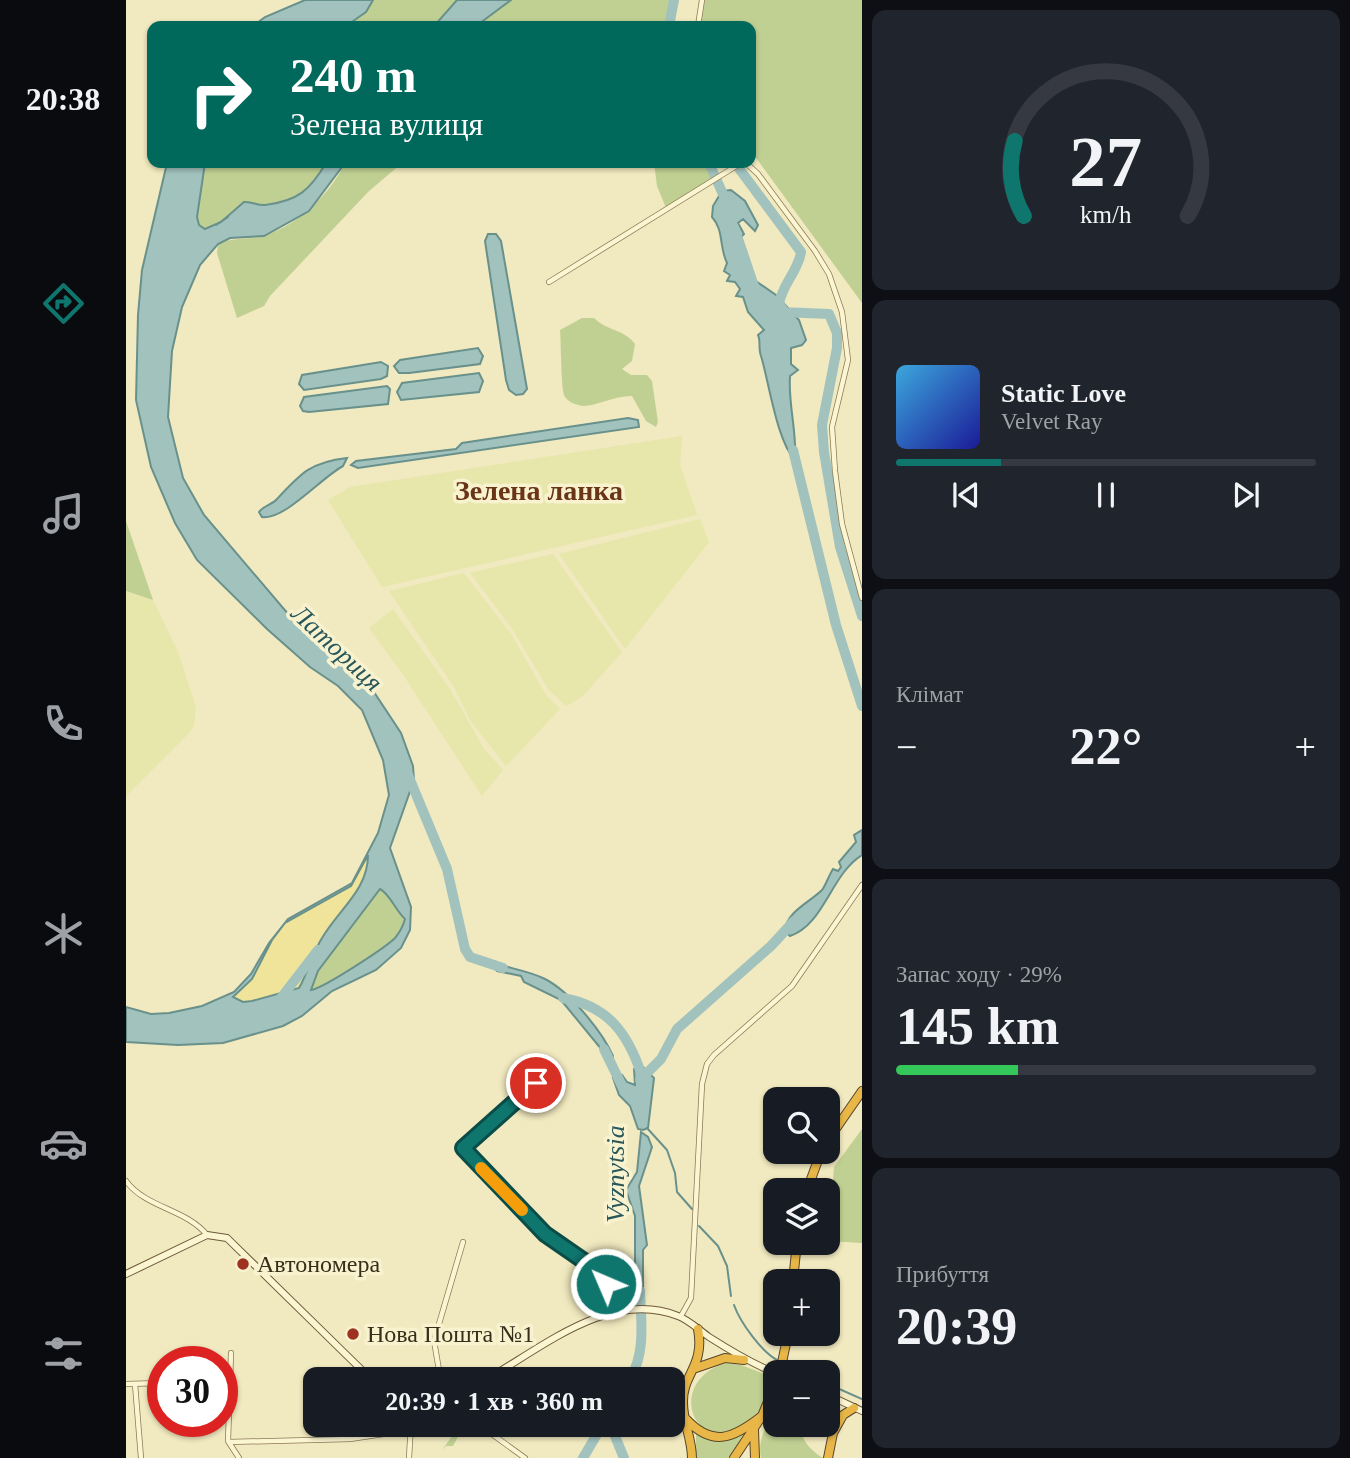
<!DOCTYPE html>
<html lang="uk">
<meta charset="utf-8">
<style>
:root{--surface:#171b24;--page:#20242c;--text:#f1f3f6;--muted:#9ea1a6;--line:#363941;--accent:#0f766e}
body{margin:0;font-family:"Times New Roman",serif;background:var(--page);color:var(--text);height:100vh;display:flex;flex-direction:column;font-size:26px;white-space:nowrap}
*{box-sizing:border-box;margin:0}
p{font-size:23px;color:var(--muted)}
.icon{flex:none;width:38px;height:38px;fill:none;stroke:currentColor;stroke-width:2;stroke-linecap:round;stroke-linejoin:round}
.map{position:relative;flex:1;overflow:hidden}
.details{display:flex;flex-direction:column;gap:10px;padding:10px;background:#0d0f14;width:488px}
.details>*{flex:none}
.guide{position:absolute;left:21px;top:21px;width:609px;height:147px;border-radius:14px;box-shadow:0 2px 5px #0004;background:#00695c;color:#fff;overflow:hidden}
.controls{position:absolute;left:637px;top:1087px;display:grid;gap:14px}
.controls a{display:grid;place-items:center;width:77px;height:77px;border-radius:14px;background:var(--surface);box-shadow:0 2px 5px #0004;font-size:35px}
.speed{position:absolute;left:21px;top:1346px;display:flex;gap:14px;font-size:35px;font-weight:700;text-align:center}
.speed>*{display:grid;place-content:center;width:91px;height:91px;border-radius:50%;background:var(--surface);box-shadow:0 2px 5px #0004;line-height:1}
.speed .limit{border:10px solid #d22;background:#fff;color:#111}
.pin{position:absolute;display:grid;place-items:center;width:60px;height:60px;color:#fff;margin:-30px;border:4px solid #fff;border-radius:50%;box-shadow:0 2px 7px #0007}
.me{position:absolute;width:77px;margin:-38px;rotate:315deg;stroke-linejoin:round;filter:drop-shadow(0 0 5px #0008)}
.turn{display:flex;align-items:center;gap:24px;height:147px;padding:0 28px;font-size:32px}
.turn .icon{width:91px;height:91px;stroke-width:2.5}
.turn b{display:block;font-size:49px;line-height:60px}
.big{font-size:52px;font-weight:700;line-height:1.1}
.details .widget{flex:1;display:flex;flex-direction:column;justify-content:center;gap:10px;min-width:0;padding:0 24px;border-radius:14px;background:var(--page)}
.details .dial{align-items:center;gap:0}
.dial svg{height:182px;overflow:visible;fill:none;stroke:var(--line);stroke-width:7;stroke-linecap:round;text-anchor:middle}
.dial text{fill:var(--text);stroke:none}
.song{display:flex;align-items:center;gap:21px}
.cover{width:84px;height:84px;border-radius:10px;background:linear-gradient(135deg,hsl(200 70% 55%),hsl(240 70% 35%))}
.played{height:7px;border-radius:4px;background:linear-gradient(90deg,var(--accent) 25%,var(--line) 25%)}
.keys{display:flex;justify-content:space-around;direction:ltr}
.heat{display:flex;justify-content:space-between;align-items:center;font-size:38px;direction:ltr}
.charge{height:10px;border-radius:5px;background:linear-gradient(90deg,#34c759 29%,var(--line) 0)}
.trip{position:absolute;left:177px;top:1367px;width:382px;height:70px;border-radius:14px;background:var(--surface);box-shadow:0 2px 5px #0004;font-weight:700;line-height:70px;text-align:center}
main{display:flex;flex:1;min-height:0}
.tab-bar{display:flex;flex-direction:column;width:126px;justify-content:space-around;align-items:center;background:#090b0e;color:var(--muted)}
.tab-bar .icon{width:49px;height:49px}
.tab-bar .active{color:var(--accent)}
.tab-bar b{font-size:32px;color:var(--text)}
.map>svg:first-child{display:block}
.farmland{fill:#e7e6ab}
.green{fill:#c0d092}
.sand{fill:#efe499}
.water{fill:#a2c2bd;stroke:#69918c;stroke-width:2;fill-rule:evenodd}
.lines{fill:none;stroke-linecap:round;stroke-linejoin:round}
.stream{stroke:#69918c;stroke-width:2}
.river{stroke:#a2c2bd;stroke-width:10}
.street-casing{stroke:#8b7956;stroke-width:6}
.secondary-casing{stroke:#6d5a39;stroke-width:8}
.highway-casing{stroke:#58462b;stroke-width:10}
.street{stroke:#fbf5d2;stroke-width:4.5}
.secondary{stroke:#fbf5d2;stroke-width:6}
.highway{stroke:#e8b748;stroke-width:8}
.route-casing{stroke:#0a4d48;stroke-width:18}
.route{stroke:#0f766e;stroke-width:12}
.slow{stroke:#f59e0b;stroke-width:12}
.poi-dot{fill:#9e3221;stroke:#f8f2cf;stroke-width:2.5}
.labels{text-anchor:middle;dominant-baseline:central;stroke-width:7;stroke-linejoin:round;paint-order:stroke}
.poi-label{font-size:24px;fill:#392e1b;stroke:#f8f2cf;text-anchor:start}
.water-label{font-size:26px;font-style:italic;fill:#29575a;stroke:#f8f2cf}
.quarter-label{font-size:28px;font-weight:bold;fill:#693418;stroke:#f8f2cf}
</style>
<main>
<nav class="tab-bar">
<b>20:38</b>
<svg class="icon active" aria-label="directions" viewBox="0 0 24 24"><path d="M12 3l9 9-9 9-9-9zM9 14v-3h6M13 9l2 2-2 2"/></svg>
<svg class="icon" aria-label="music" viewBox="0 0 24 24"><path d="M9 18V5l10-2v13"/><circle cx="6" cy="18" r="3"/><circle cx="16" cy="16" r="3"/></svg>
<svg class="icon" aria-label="phone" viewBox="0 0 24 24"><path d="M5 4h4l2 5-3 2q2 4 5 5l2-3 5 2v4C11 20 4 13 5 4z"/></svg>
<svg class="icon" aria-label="climate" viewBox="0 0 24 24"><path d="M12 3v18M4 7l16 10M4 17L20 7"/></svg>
<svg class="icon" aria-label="car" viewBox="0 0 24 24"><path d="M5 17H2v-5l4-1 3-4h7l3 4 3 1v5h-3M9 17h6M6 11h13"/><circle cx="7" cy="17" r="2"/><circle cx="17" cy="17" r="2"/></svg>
<svg class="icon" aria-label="filters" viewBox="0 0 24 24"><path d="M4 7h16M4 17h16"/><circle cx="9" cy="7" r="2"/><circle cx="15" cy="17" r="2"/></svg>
</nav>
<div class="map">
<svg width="736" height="1458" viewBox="0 0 736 1458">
<rect width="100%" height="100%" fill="#f1e9bf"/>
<!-- farmland -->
<path class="farmland" d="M556,436L554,465L571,515L256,587L202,500L224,487Z
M574,519L583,542L499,649L433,554Z
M427,554L496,652L457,696L440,706L422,689L387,630L344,573Z
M338,573L385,634L420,695L434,709L380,766L344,720L328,687L263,591Z
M0,591L27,600L52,652L70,707L68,726L62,734L0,796Z
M267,609L324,689L358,749L377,770L356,796L278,676L243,628Z"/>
<!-- green -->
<path class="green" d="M247,0H331L308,26H220L240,12Z
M385,0H548L543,26H350Z
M579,0H736V303L625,151V26H575Z
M79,163H200C185,191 171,201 139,205C131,206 126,201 118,202L95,222L79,229L73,225L71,217Z
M219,163H276L242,192L144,296L138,306L111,318L91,253L92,244C108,236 123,241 140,235C173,224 204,194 219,163Z
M528,163H583L589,176L540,208L531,186Z
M456,318H468C481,331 498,329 509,344L506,361L496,369L505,375H521L526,381L532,422L530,427L520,421L506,396C487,396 471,406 457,406C450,405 441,402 438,395C435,387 435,341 434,330Z
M0,521L27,600L0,591Z
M254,889C264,894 269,910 280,919C276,927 272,936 265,942C252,952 197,989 185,990L192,971Z
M736,1129V1243L702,1241L708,1167Z
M600,1363L615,1365L647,1377C643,1388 641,1403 634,1413C631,1418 622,1422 617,1425C567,1458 539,1381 600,1363Z
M649,1409V1424L674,1425C675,1440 684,1450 697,1458H635C631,1439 641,1425 649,1409Z
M334,1425L336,1429L340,1425H347V1431L333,1435L327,1446H320L316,1450Z
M570,1431L593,1440L619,1434L621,1437L604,1458H570Z"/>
<!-- sand -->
<path class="sand" d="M242,855C244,889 213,909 196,938C187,954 182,972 173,988L126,1001L117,1002L107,996L126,979L146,940L159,923L225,886Z"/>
<!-- water -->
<path class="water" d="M179,0H247L240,12L220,26H127L139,17Z
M331,0H385L350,26H308Z
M41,163H79L71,217L73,225L79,229L95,222L118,202C126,201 131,206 139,205C172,201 184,190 200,163H219L183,211L138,236L104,238L92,244L74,265L56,307L46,351L42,417L57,478L78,515L163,615L236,674L275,733L287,766L288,780L264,848L285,907L284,930L275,948L250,970L206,991L176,1016L157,1026L97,1043L52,1045L0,1042V1007L25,1014L43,1013L76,1006L108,992L125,974L143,943L162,919L226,883L252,833L263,795L257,760L236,710L212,686L184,667L141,629L71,560L49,523L25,467L10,400L12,315L16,270ZM242,855C242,890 213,909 196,938C186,954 182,972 173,988L126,1001L117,1002L107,997L126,979L146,940L159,923L225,886ZM254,889C264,894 269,910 279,919C277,926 274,932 269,938C259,948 196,989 185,990L192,971Z
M605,190L619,201L632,225L629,231L617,219L612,223L618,234L612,240L624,277L650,295L673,320L680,340L676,345L665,348V364L672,370L664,376C662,404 671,431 669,460C651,442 643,382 635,356C632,348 635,341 632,335L638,330L622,312L617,297L610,296L614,289L609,282L601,281L604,275L598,271L601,263C593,247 598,230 586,217L587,206L596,191Z
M362,234H370L375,241L401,389L397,394L390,395L383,390L380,380L359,241Z
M352,348L357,356L354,364L283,373H273L268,366L274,360Z
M255,362L262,366L261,376L255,379L178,390L173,384L176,375Z
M353,373L357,381L353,392L275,400L271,392L276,383Z
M261,386L264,389L262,404L183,412L177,411L174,406L178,397Z
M502,418L512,420L513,427L232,468L225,465L230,461L330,449L336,443Z
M221,458L217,466C196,477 158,521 136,517L133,512C138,505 146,505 151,499C175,473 185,462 221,458Z
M736,830V855C705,874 698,925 664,936L659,931C660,912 684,902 696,890C700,885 703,875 707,869L712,871L715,867L713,862L730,842L728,835Z
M362,961C380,968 401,970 419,979C443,991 476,1031 487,1056L485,1061L435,1000L398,982L395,976L371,971Z
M515,1065L528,1078L522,1128L517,1130L512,1129L504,1106L493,1095L487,1078L496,1075L501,1082L509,1085L508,1069Z
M515,1132L522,1137L526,1147L513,1186L521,1245L517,1250V1302L509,1303V1216L500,1190L511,1172Z"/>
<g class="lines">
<!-- stream -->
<path class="stream" d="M90,225L102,217
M521,1128L541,1150L549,1173L551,1192L566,1209
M573,1226L592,1246L601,1266L605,1296
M608,1305C614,1322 636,1353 653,1361
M658,1364L676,1372
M702,1384L736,1399"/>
<!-- river -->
<path class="river" d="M543,26L548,0
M583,163L601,203
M609,163L675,252C672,272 656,284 653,304L658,311
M608,227L628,286
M655,312L703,314L711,333V348L696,425L698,452L714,547L736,616
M667,450L710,625L736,706
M282,775L321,869L339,949L344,957L377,968
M155,998L192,950
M437,998C482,1006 502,1033 516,1076
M478,1049L496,1086
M514,1080L535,1059L551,1029L645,946L668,921
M504,1379C520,1352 515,1321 514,1291
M484,1424L498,1458
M457,1458L477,1424"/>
<!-- street casing -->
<g class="street-casing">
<path id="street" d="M572,26L576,0
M620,163L632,174L689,251L703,274L716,312L722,360L706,427L709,471L716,524L736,598
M423,282L615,163
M410,1083L337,1148L419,1234L468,1268L497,1309
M0,1181C20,1208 60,1209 81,1235
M555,1316L565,1298L576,1084L581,1064L588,1055L666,986L736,885
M105,1353L102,1441L113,1458
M311,1379L313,1370L308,1341L337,1242
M0,1384L37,1383
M9,1384L15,1458
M352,1424L399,1458
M103,1442L224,1439L284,1430
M283,1458L285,1424"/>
</g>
<!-- secondary casing -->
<g class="secondary-casing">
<path id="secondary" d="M0,1274L81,1235L101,1238L245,1379
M361,1379C417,1347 485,1289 552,1316C563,1320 573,1330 583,1337C605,1351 625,1363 649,1373
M702,1395L736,1411"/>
</g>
<!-- highway casing -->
<g class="highway-casing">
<path id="highway" d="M702,1140L736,1091
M681,1190L695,1152
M667,1281L671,1242
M570,1368L599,1358L618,1360
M654,1372L662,1334
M560,1419C587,1448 608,1438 636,1416
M628,1430L629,1458
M707,1433L717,1415L728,1408
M566,1458C566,1439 557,1422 557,1403C556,1374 579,1367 572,1329
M608,1458L636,1416L649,1385
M702,1458L707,1433L702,1415"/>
</g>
<!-- street -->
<use href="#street" class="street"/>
<!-- secondary -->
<use href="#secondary" class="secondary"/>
<!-- highway -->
<use href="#highway" class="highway"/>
</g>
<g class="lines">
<!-- route casing -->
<g class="route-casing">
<path id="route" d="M410,1083L337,1148L419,1234L468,1268L480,1284"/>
</g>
<!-- route -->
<use href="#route" class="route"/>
<!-- slow -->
<path class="slow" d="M355,1168L396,1210"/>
</g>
<!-- markers -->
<g class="poi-dot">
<circle cx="117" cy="1264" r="7"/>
<circle cx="227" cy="1334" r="7"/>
</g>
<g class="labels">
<!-- poi labels -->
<g class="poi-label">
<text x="131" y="1264">Автономера</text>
<text x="241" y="1334">Нова Пошта №1</text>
</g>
<!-- water labels -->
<g class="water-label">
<text transform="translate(211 648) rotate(43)">Латориця</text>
<text transform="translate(489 1174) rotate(-90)">Vyznytsia</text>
</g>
<!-- quarter labels -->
<g class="quarter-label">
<text x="413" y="490">Зелена ланка</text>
</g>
</g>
</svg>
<div class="controls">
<a><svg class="icon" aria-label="search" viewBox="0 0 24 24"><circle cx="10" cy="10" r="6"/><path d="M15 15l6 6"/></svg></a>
<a><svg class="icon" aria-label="layers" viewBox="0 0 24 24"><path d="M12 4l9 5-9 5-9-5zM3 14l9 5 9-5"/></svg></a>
<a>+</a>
<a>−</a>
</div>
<div class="speed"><div class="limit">30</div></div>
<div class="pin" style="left:410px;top:1083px;background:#d93025"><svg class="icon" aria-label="arrive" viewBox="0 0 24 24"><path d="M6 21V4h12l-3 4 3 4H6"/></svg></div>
<svg class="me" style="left:480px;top:1284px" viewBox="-20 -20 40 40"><circle r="17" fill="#0f766e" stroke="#fff" stroke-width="3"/><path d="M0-11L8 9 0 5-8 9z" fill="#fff"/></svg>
<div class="trip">20:39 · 1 хв · 360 m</div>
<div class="guide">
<div class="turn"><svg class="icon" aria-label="right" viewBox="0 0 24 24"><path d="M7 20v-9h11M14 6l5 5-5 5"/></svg><div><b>240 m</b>Зелена вулиця</div></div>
</div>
</div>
<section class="details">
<div class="widget dial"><svg viewBox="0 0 100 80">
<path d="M14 69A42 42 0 1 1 86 69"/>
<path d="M14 69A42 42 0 0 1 10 36" stroke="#0f766e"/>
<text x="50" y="56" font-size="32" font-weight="700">27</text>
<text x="50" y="72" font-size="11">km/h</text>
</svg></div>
<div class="widget">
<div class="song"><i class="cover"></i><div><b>Static Love</b><p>Velvet Ray</p></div></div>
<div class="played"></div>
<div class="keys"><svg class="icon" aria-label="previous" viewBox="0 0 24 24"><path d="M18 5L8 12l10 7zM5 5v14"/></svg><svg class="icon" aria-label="pause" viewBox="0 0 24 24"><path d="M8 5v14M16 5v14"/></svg><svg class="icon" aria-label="next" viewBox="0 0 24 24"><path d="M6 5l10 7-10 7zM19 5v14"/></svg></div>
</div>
<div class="widget"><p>Клімат</p>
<div class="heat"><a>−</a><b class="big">22°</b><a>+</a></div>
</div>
<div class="widget"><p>Запас ходу · 29%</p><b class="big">145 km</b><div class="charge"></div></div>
<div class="widget"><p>Прибуття</p><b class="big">20:39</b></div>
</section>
</main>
